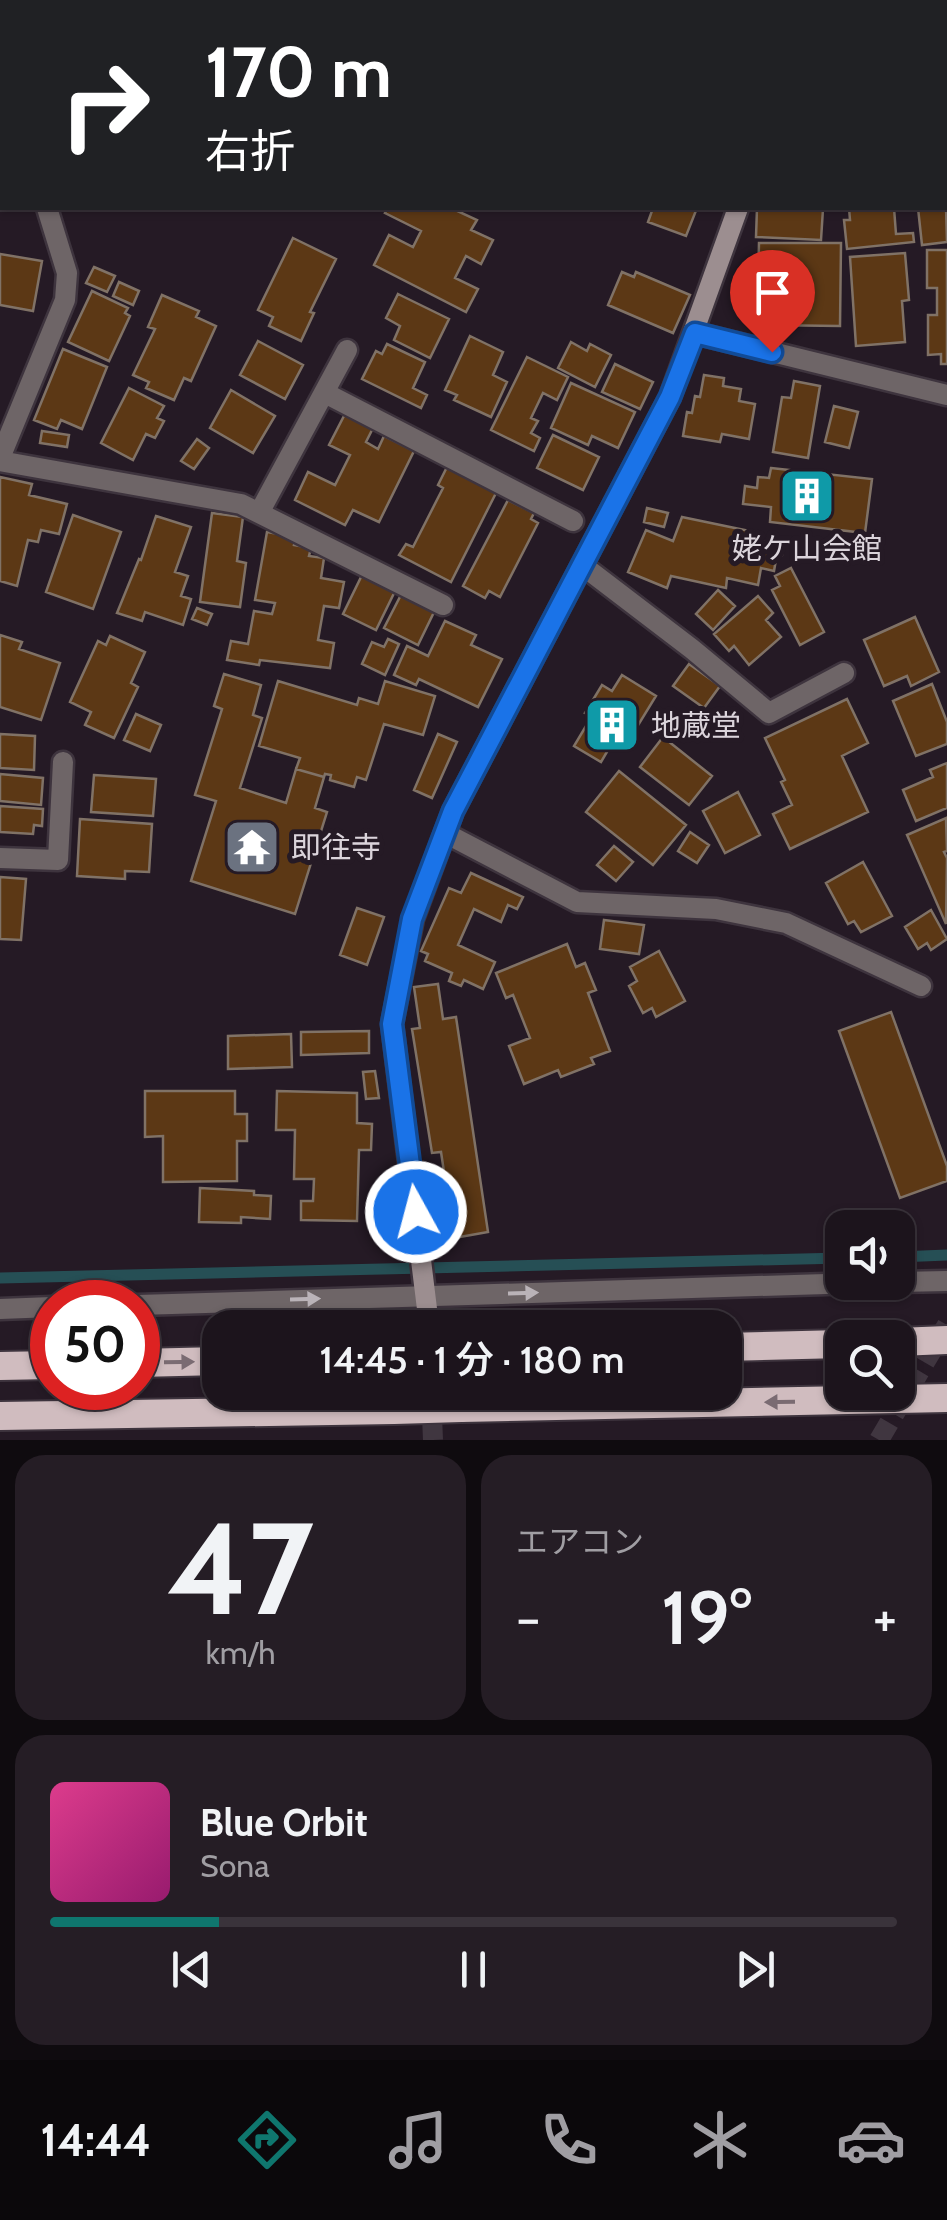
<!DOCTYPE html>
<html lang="ja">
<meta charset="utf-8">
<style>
:root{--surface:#1c141c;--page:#251d25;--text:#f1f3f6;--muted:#a09ea3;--line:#3a333b;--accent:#0f766e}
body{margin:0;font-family:Cabin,"Noto Sans JP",sans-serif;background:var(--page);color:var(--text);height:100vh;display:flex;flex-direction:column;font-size:38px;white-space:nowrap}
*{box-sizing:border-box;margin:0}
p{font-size:32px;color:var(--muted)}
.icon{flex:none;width:55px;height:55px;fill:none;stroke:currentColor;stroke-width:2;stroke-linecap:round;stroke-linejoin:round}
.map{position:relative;height:1440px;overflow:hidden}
.details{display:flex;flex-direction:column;gap:15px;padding:15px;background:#0f0b0f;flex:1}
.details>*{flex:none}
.top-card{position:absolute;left:0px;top:0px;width:948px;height:210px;box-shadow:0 2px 8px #0004,0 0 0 2px var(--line);background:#202124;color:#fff;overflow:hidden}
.controls{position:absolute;left:825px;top:1210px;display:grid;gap:20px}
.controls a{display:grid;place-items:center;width:90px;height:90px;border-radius:20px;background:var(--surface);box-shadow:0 2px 8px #0004,0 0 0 2px var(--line);font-size:50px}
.speed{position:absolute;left:30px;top:1280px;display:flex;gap:20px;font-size:50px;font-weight:700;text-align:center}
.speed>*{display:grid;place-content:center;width:130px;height:130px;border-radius:50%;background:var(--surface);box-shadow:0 2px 8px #0004,0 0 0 2px var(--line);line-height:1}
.speed .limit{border:15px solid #d22;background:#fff;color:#111}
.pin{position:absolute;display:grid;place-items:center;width:85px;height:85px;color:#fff;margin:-102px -42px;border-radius:50% 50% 50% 0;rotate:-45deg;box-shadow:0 0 10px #0007}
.pin .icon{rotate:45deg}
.me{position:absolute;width:110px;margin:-55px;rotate:353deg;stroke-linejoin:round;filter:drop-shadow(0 0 8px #0008)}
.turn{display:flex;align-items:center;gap:35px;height:210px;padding:0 40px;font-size:45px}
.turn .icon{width:130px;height:130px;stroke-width:2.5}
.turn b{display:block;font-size:70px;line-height:85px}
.big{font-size:75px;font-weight:600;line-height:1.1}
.details .widget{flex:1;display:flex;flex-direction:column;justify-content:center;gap:15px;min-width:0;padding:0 35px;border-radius:30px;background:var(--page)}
.details .dial{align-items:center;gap:0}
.dial b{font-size:130px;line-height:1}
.song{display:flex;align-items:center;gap:30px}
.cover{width:120px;height:120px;border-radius:15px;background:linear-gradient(135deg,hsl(330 70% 55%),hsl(320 70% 35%))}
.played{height:10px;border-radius:5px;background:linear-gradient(90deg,var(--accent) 20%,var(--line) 20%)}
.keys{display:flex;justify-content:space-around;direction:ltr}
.heat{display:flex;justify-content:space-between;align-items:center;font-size:55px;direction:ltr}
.details .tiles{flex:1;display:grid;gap:15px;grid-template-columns:1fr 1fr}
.widget:last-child{grid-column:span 2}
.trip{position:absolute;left:202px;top:1310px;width:540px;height:100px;border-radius:30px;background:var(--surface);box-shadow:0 2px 8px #0004,0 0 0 2px var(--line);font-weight:600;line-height:100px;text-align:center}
.dock{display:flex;height:160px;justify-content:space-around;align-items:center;background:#0b080b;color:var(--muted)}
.dock .icon{width:70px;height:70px}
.dock .selected{color:var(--accent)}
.dock b{font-size:45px;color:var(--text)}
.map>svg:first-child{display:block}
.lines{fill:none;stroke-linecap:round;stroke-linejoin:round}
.stream{stroke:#264f55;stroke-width:11}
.building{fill:#5c3815;stroke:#807266;stroke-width:2.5}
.tertiary-tunnel{stroke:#403640;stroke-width:20;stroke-dasharray:20 10;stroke-linecap:butt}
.secondary-tunnel{stroke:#403640;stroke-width:20;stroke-dasharray:20 10;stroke-linecap:butt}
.minor-casing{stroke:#3e343e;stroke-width:25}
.secondary-casing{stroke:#3e343e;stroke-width:25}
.trunk-casing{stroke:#3e343e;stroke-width:32}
.minor{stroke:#6e6567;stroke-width:20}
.secondary{stroke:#9c8e90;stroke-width:20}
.trunk{stroke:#d0bcbf;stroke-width:28}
.trunk-bridge-casing{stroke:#3e343e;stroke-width:32;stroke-linecap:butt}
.trunk-bridge{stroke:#d0bcbf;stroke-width:28}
.oneway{fill:#bab3b8}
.oneway2{fill:#7a6b72}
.route-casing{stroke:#114b97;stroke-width:25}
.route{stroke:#1a73e8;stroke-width:18}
.labels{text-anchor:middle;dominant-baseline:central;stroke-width:10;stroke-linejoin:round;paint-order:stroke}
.poi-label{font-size:30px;fill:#dbd4db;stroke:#251a25;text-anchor:start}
</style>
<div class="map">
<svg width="947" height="1440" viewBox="0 0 947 1440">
<rect width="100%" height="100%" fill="#251a25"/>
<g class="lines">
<!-- stream -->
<path class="stream" d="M898,1257L947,1255
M0,1278L842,1258"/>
</g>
<!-- building -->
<path class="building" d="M661,0H713V2H662Z
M754,0H819L820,2H754Z
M945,170L947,242L922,245L918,208H945Z
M388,208H451L477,220L471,230L493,240L481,264L466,256L455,278L478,289L466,312L374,265L389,235L413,247L421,231L385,213Z
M653,208H697L686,236L648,222Z
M757,208L823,209L821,240L756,237Z
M849,208H894L896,234L913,233L914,242L847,249L844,220H850Z
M293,238L336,259L310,312L314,313L301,341L269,326L273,317L258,310Z
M759,243H841L840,326L757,325Z
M927,250H947V364H941V354L928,355V315H937V288H927Z
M905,253L909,300L902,301L905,342L856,346L850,257Z
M0,254L42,261L33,311L0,305Z
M94,267L115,276L107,292L86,283Z
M622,272L634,277L636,272L690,295L673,333L608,305Z
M119,282L139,291L133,305L113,296Z
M92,291L128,308L125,313L130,316L109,361L68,342Z
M398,294L449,319L430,358L394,340L400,326L386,318Z
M162,295L199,311L196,317L216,326L191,381L184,378L174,400L146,388L149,382L133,375L155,329L148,327Z
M470,336L503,352L493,375L507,382L491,417L454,400L457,395L445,390Z
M258,341L303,365L285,399L240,375Z
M571,342L587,351L590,344L611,355L595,387L558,368Z
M387,344L425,362L413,388L427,395L421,408L362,379L376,351L382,354Z
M63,349L107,367L82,429L61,420L57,429L34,420Z
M527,357L568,377L557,400L543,393L531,418L538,421L531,433L540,438L534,451L491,430Z
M615,364L653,382L640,409L602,392Z
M704,375L724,378L723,386L741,389L739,401L755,404L749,439L722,434L720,442L683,436L687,412L692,413L695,396L700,397Z
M794,381L820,386L808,458L773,452L782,397L791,398Z
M571,383L635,412L618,448L592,436L588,445L551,428Z
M129,388L164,406L157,418L164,421L155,438L146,434L133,460L101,443Z
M231,390L275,416L253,453L210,428Z
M834,406L858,412L849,448L825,442Z
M345,414L373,428L366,442L378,449L384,436L414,451L379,522L353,510L345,525L295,500L308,472L335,485L350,455L329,445Z
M42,431L69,435L67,447L40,443Z
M553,435L599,457L583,490L537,468Z
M197,439L209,448L194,469L181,461Z
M447,467L497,491L451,582L399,555L406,544L413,547L443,488L438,485Z
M771,468L872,479L865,533L770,522L771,507L743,504L745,486L757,488L758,477L769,478Z
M0,477L32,484L29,495L67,504L59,534L41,530L38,542L28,540L17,586L0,581Z
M508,500L534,513L531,519L538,523L500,597L489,591L485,598L463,586Z
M647,508L668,513L664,527L644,522Z
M212,513L243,517L237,561L246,563L240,607L200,602Z
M73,515L121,532L93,609L46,592Z
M156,516L191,527L175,572L188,576L181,596L191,599L183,625L145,612L142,621L117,613L139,559L141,560Z
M682,517L759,533L758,540L784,546L782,555L777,554L774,571L761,568L758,585L727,578L726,588L671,576L667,588L628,572L646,530L673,541Z
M267,532L296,537L294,545L311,548L309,556L324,558L321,578L344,582L339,608L324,606L318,640L334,643L330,668L260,660L259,665L227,660L231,641L248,644L254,611L272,614L275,603L255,600Z
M791,568L824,632L800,645L772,590L780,586L775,576Z
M364,571L397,587L376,630L343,614Z
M718,590L735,606L713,630L696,614Z
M403,591L436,608L418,645L384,628Z
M758,596L773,613L766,620L781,637L749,665L734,646L729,651L714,634Z
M197,608L212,614L207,625L192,619Z
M915,617L939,672L911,686L907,676L884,686L864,640Z
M445,621L476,635L471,645L502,659L478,707L419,679L416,685L394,675L407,646L428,656Z
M0,635L22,642L19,649L60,663L41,720L0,707Z
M110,636L145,652L131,683L138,687L114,738L85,725L91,712L70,702L98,641L106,645Z
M388,639L399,644L385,675L362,664L372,642L384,647Z
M689,664L720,686L704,708L673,686Z
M224,674L261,685L253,715L262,718L240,788L286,803L296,769L324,777L315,808L327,812L295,914L191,881L216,801L195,795L222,709L214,706Z
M622,675L656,696L629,740L618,733L601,762L574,746L592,716L585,713L602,685L612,691Z
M278,681L357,705L359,698L378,704L385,681L435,696L423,735L384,724L366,780L357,777L354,787L330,780L331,775L325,774L324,777L296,769L300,758L259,746Z
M932,684L947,722V744L916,756L893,701Z
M847,699L868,743L842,756L868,812L790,849L773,814L792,805L781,782L785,780L765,738Z
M136,714L161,725L150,751L124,740Z
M0,734L35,736L34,770L0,768Z
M438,734L457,742L432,798L414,790Z
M663,737L712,776L689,805L640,767Z
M947,763V808L916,821L903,790L933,777L930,770Z
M619,771L686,825L653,865L586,812Z
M0,774L43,778L41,805L0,801Z
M94,775L156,779L153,816L91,812Z
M738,792L760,835L725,853L703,811Z
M0,806L43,809L42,826L34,825L33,834L0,832Z
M946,818L947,851L944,852L947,858L946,924L907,835Z
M80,819L152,824L149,872L125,871V879L77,876Z
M690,832L709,845L697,863L678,851Z
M614,846L633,862L616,881L597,865Z
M863,862L892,916L861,932L854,921L848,924L826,883Z
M471,873L523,897L517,909L508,905L501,922L474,909L458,945L495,962L483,989L464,980L461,986L449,981L452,973L425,961L428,954L421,951L449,888L461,893Z
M0,877L26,879L21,940L0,939Z
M357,908L384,917L367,965L340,955Z
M931,910L947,939L931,950L927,943L918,949L905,927Z
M604,920L644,925L639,954L600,949Z
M567,944L576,967L585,963L596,990L588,993L610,1051L591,1058L594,1064L561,1077L558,1070L524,1084L509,1046L530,1038L513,995L506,998L496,973Z
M659,951L685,1001L656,1017L652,1008L643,1013L629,986L637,981L630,967Z
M438,984L443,1019L456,1017L488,1232L454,1238L441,1152L432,1153L412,1029L420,1028L414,987Z
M891,1012L947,1166V1181L900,1198L839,1031Z
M369,1031V1053L301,1055V1032Z
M291,1034L292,1067L228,1069V1036Z
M375,1071L379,1098L366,1099L363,1072Z
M145,1091H235V1114H247V1141H237V1181L163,1182V1136L145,1137Z
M277,1091L357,1093V1123L372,1124L371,1150H359L357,1221L301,1220V1201H313L314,1179H294L295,1130H276Z
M200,1188L254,1191V1195L271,1196L270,1219L241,1217V1223L199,1222Z
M390,1208L391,1227L370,1228L369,1209Z"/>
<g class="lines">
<!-- tertiary-tunnel -->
<path class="tertiary-tunnel" d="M879,1440L947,1325"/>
<!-- secondary-tunnel -->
<path class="secondary-tunnel" d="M431,1392L433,1440"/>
<!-- minor casing -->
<g class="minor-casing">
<path id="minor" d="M0,79L2,85
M945,112H947
M695,333L947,395
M325,393L573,521
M0,458L65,300L67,273L47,208
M0,461L241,504L443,605
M259,513L347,350
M582,565L692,649L769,713L844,673
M445,833L577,902L716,909L786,923L921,986
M0,858L58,860L63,762
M898,1282L947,1281
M138,1305L890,1282
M0,1309L52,1307"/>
</g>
<!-- secondary casing -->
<g class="secondary-casing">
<path id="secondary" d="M729,0L730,2
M428,1317L392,1024L413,919L453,811L670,397L738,208"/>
</g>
<!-- trunk casing -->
<g class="trunk-casing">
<path id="trunk" d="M898,1342L947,1340
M725,1347L842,1344
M138,1363L220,1361
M0,1366L52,1365
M461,1408L947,1398
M0,1416L394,1410"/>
</g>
<!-- minor -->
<use href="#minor" class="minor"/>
<!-- secondary -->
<use href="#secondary" class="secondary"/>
<!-- trunk -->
<use href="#trunk" class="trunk"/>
<!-- trunk-bridge casing -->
<g class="trunk-bridge-casing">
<path id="trunk-bridge" d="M394,1410L461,1408"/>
</g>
<!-- trunk-bridge -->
<use href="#trunk-bridge" class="trunk-bridge"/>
</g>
<!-- one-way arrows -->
<defs><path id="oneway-solid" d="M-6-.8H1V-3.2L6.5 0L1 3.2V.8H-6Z" transform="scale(2.5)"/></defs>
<g class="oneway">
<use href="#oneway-solid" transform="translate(523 1293) rotate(-2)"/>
<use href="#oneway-solid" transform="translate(305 1299) rotate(-2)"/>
</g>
<g class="oneway2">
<use href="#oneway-solid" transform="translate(179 1362) rotate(-1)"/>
<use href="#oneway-solid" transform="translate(780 1402) rotate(179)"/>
</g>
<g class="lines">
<!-- route casing -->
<g class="route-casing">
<path id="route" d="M416,1212L392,1024L412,919L453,811L670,397L695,333L772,352"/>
</g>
<!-- route -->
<use href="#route" class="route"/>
</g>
<!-- icons -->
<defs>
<g id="building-square" transform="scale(2.875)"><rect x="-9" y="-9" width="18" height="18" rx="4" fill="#0f9aa8" stroke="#251a25"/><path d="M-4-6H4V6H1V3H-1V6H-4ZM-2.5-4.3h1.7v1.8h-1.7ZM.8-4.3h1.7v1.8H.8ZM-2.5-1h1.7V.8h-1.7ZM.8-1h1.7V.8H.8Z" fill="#fff"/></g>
<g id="temple-square" transform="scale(2.875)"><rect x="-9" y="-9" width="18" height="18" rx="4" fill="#6b7280" stroke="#251a25"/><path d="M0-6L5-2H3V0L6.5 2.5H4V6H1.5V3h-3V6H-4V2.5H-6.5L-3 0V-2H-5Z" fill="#fff"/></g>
</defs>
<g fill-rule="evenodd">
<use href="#building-square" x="807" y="496"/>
<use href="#building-square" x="612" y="725"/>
<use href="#temple-square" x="252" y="847"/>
</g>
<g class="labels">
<!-- poi labels -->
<g class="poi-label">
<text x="807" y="548" text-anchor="middle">姥ケ山会館</text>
<text x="651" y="725">地蔵堂</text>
<text x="291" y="847">即往寺</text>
</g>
</g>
</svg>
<div class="controls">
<a><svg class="icon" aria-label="sound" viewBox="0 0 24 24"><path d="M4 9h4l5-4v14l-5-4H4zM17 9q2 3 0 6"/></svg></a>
<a><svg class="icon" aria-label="search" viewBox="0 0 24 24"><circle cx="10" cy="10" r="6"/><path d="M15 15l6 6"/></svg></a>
</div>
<div class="speed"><div class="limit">50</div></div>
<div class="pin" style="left:772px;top:352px;background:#d93025"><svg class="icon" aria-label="arrive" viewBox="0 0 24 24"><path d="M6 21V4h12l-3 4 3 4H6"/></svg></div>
<svg class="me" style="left:416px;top:1212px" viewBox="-20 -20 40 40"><circle r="17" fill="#1a73e8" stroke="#fff" stroke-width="3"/><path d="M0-11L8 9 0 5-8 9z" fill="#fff"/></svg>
<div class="trip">14:45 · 1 分 · 180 m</div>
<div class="top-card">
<div class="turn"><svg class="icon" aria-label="right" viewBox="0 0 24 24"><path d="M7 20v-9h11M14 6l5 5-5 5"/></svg><div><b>170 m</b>右折</div></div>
</div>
</div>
<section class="details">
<div class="tiles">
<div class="widget dial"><b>47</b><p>km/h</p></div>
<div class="widget"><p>エアコン</p>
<div class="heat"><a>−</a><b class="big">19°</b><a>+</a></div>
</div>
<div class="widget">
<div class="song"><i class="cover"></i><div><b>Blue Orbit</b><p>Sona</p></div></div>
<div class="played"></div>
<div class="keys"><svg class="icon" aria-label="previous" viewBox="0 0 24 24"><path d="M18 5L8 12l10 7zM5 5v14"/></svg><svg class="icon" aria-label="pause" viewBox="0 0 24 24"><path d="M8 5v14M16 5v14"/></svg><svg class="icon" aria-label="next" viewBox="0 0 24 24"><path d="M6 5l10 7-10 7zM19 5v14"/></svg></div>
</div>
</div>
</section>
<nav class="dock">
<b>14:44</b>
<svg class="icon selected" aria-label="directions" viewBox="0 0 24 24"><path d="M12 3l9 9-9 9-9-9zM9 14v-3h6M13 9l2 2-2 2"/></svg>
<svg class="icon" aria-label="music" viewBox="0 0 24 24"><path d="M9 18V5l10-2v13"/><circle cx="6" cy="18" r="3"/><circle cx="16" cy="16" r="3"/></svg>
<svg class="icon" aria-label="phone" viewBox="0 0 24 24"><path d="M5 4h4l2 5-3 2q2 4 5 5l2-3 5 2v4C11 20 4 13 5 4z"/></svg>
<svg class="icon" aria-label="climate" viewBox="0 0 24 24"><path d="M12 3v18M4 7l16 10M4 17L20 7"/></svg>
<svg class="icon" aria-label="car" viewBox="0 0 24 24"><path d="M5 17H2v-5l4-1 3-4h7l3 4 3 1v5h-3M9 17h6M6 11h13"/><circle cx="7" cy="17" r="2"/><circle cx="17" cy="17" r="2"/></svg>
</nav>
